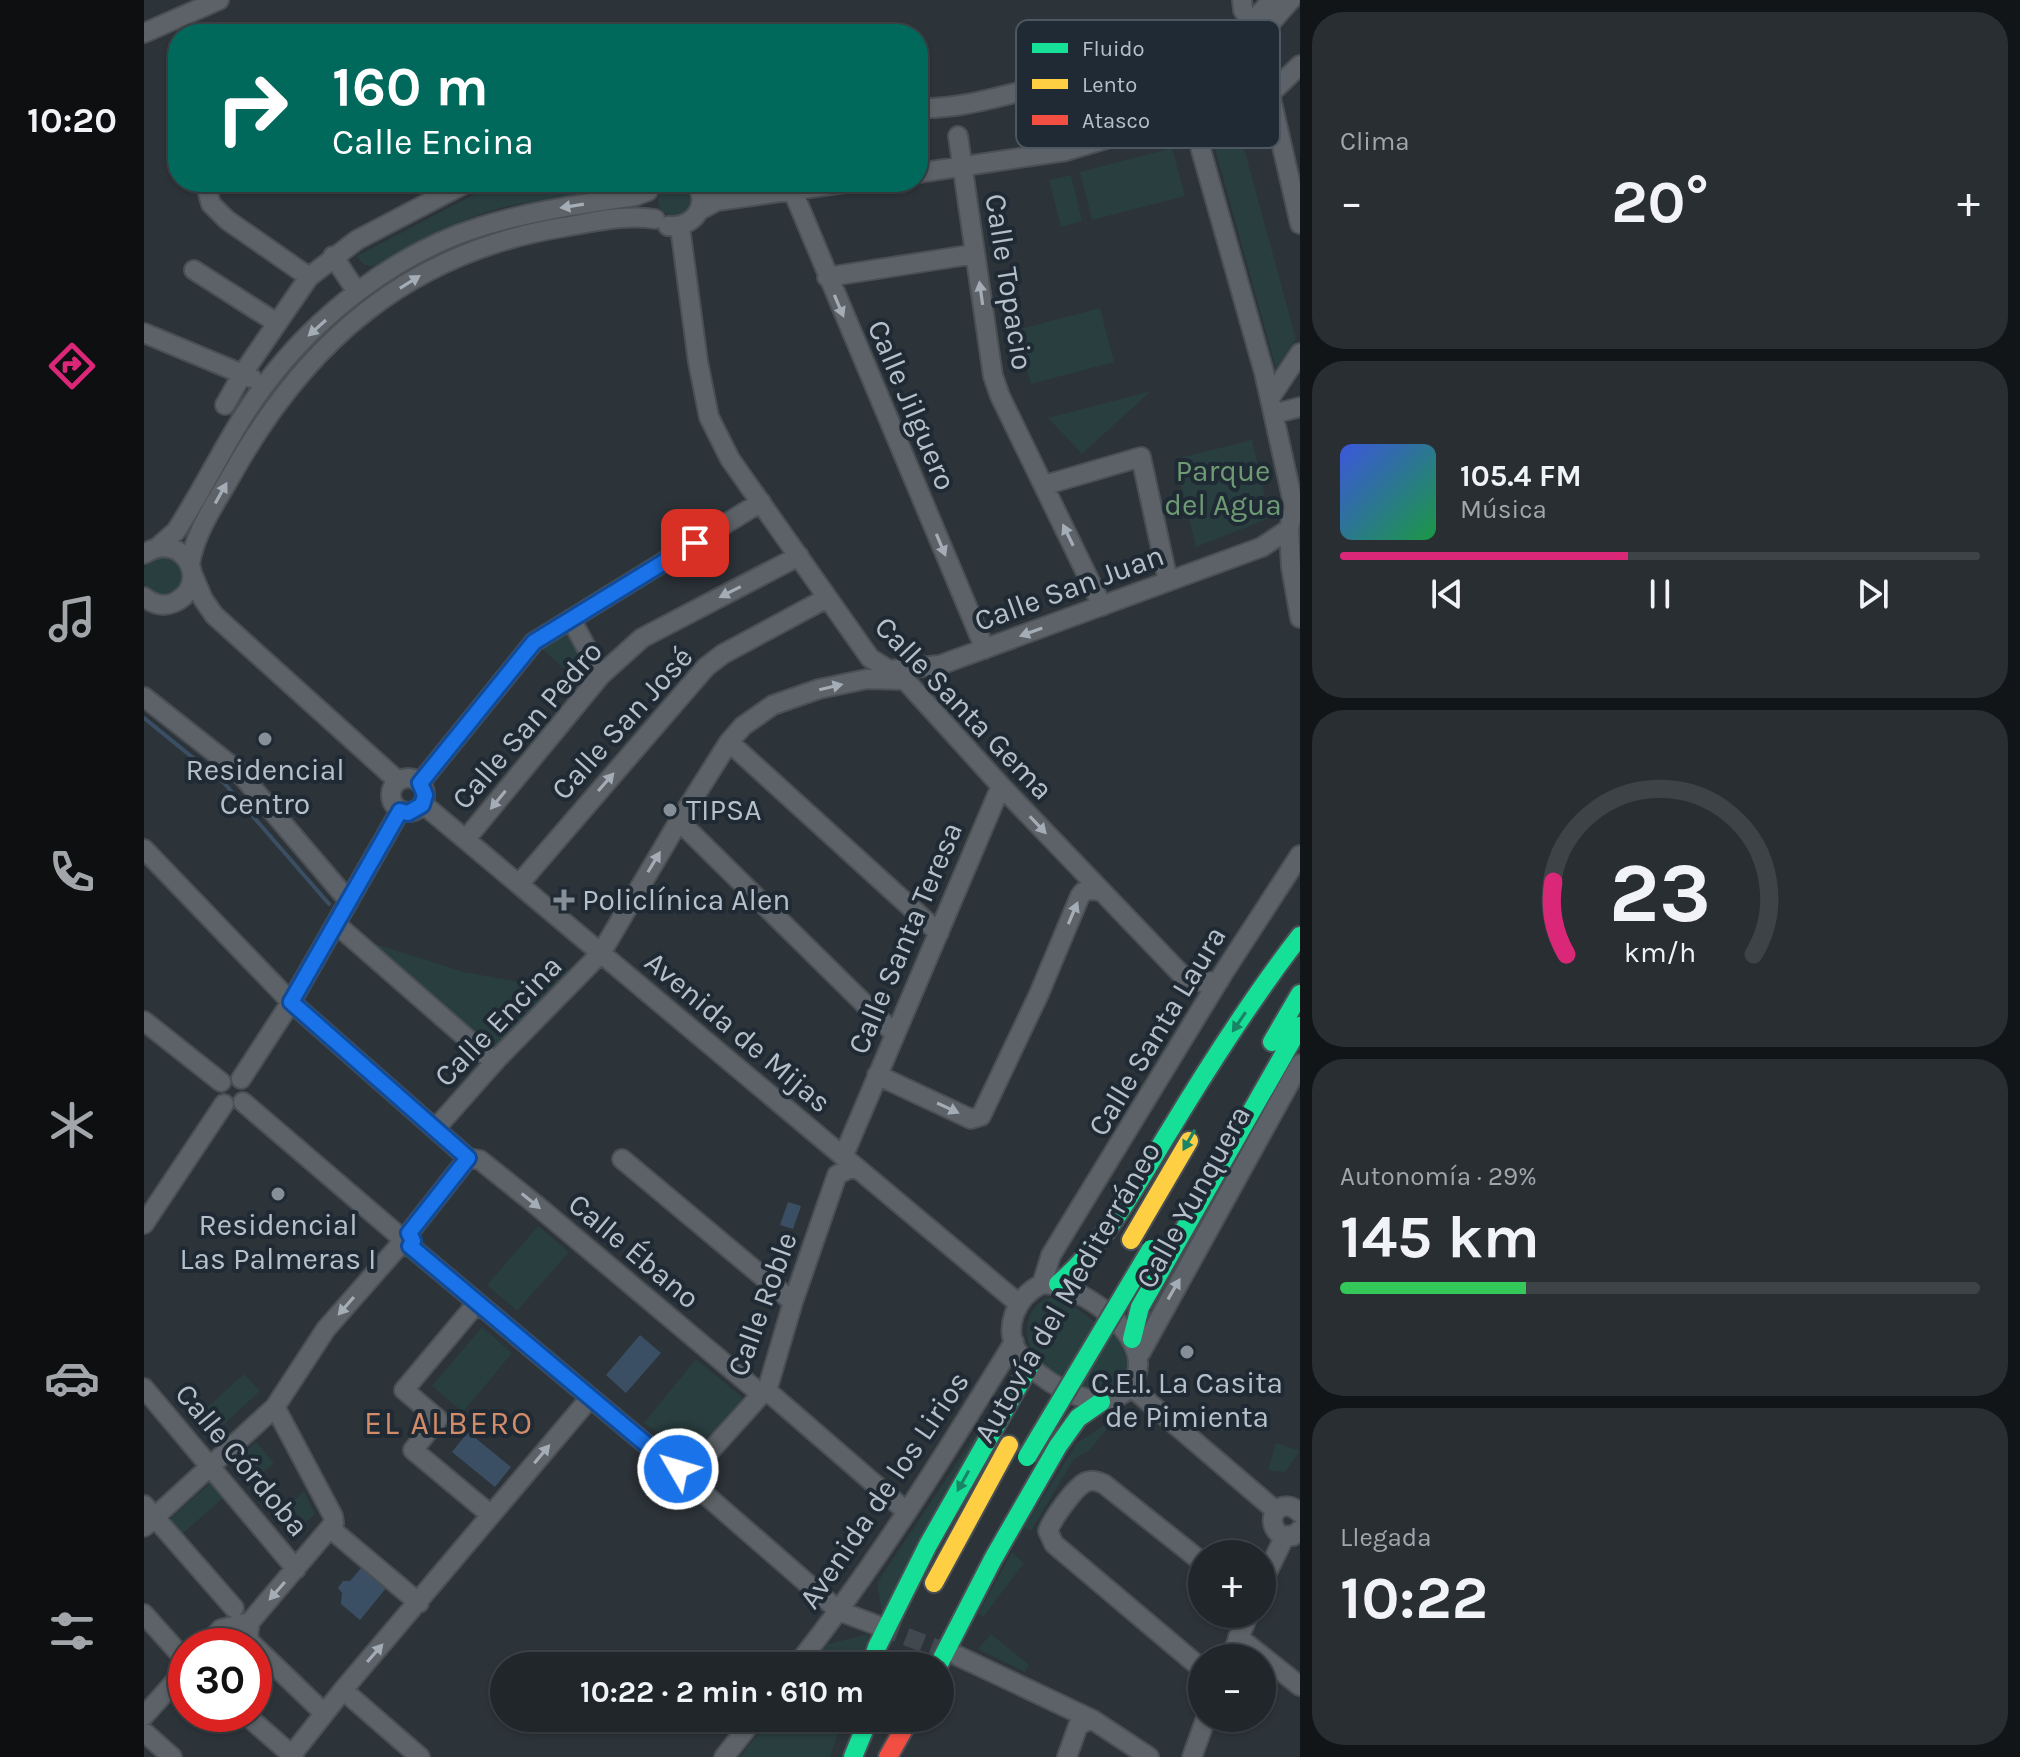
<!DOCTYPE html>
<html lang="es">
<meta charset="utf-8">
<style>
:root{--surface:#21262b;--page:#292e33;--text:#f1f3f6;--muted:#a2a5a9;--line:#3e4347;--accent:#db2777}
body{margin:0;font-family:Karla,sans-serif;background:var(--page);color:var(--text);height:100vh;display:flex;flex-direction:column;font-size:30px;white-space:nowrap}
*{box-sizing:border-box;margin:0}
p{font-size:26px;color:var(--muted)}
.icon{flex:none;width:44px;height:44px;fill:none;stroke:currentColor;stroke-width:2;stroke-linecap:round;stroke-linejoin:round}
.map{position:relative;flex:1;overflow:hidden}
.panel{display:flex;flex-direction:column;gap:12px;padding:12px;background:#121518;width:720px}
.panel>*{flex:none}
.top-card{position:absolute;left:24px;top:24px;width:760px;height:168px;border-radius:32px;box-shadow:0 2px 6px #0004,0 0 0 2px var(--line);background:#00695c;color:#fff;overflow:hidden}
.fabs{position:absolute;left:1044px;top:1540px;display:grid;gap:16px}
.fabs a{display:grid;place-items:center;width:88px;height:88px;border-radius:50%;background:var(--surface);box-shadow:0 2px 6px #0004,0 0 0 2px var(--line);font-size:40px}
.speed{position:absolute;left:24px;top:1628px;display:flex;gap:16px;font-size:40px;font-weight:700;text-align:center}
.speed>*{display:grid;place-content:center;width:104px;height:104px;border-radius:50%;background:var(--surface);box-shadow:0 2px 6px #0004,0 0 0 2px var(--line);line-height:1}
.speed .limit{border:12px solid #d22;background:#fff;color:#111}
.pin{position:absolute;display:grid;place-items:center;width:68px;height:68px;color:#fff;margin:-34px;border-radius:16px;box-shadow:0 4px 12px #0006}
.me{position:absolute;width:88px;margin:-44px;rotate:308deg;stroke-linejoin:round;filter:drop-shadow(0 0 6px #0008)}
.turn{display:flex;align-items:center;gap:28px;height:168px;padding:0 32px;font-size:36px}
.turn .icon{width:104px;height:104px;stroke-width:2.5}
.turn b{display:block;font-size:56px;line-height:68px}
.big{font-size:60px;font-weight:700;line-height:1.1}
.panel .tile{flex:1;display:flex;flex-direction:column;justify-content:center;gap:12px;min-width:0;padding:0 28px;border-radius:32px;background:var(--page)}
.panel .dial{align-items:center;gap:0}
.dial svg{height:208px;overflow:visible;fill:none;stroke:var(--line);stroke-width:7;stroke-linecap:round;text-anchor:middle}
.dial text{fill:var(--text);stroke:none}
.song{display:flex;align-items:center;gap:24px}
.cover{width:96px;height:96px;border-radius:12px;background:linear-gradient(135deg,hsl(230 70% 55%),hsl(140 70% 35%))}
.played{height:8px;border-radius:4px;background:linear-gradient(90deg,var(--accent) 45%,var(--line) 45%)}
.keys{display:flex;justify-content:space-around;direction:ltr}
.heat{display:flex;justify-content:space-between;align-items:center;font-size:44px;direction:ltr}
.charge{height:12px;border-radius:6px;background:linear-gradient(90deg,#34c759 29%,var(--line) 0)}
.trip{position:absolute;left:346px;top:1652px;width:464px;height:80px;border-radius:40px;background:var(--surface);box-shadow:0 2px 6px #0004,0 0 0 2px var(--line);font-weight:700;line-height:80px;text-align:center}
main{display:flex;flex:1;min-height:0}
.dock{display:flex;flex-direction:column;width:144px;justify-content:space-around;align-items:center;background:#0d0f11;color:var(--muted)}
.dock .icon{width:56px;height:56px}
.dock .selected{color:var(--accent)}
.dock b{font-size:36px;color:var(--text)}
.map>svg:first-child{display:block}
.green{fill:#293e3f}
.water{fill:#3b4f64}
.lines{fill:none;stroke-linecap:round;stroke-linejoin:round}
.stream{stroke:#3b4f64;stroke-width:4}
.street-tunnel{stroke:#41484f;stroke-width:18;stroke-dasharray:18 9;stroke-linecap:butt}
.street-casing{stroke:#4a4f54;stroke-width:22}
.fast-casing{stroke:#494f55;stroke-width:22}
.slow-casing{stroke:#494f55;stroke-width:22}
.jam-casing{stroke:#494f55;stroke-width:22}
.street{stroke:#5c6267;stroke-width:18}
.fast{stroke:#16e098;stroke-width:18}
.slow{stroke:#ffcf43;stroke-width:18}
.jam{stroke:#f24e42;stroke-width:18}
.fast-bridge-casing{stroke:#494f55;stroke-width:22;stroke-linecap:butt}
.fast-bridge{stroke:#16e098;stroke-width:18}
.oneway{fill:#a4adb6}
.oneway2{fill:#1a8566}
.route-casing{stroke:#114b97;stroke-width:20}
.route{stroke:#1a73e8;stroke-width:14}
.poi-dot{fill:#868f97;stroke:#1f2a34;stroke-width:3}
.labels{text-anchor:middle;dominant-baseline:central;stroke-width:8;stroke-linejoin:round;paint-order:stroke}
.street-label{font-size:30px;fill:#b6c0ca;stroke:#1f2a34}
.park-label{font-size:30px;fill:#6e9a74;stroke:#1f2a34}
.poi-label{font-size:30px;fill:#b6c0ca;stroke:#1f2a34}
.neighbourhood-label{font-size:32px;letter-spacing:2px;fill:#d38c68;stroke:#1f2a34}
.key{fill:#1f2a34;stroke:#4c5761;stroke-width:2}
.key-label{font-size:22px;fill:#b6c0ca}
</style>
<main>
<nav class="dock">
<b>10:20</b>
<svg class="icon selected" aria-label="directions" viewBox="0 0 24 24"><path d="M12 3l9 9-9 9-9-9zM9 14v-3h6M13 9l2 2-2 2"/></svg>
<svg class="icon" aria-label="music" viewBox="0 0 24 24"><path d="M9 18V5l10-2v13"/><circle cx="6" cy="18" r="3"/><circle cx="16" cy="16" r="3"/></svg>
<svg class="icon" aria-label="phone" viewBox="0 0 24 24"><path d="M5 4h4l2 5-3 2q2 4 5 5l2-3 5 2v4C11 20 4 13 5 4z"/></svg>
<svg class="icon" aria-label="climate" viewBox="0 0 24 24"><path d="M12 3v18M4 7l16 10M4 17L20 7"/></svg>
<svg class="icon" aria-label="car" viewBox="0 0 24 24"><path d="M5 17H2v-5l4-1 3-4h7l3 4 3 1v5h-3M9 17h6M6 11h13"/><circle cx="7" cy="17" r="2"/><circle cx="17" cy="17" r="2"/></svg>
<svg class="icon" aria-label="filters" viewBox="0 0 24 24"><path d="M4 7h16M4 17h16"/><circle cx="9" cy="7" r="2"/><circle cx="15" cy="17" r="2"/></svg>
</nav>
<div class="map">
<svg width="1156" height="1757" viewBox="0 0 1156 1757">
<rect width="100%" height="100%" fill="#2c3339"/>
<!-- green -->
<path class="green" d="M1089,108L1152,339L1132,369L1068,138L1077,112Z
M1028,148L1041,196L948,220L936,172Z
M927,175L938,221L917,227L905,180Z
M354,182H483C447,196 396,198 356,208C312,220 272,243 233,265C223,268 218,264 213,256Z
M514 200a16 16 0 1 1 32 0a16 16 0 1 1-32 0Z
M492,204L493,209L395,224L221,302L171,345L130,391L93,448L45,537L40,534L107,413L167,342L217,297L279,258L336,233L394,219Z
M956,308L970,362L887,384L873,330Z
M1007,391L938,454L904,418Z
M1108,440L1126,518L1052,547L1031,459Z
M-1 576a20 20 0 1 1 40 0a20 20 0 1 1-40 0Z
M424,631L452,671L439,686L398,649Z
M231,944L320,972L376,982L431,968L350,1048Z
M394,1226L425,1252L373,1311L343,1285Z
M907,1297L919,1298L976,1341L985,1368C979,1378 971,1391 958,1393C942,1396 905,1370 893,1358C876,1339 881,1304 907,1297Z
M338,1327L368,1353L319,1412L288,1386Z
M552,1359L599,1398C562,1441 554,1461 500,1423Z
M100,1374L116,1391L63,1440L47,1422Z
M852,1404L738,1613L733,1583Z
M971,1418L945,1451L930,1459L887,1531L880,1527L933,1443Z
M112,1442L130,1463L113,1477L107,1470L99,1476L88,1463Z
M1132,1443L1156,1451L1141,1472L1124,1470Z
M66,1483L79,1498L39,1533L26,1519Z
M160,1491L171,1514L161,1523L149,1510L148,1502Z
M868,1552L880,1563L839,1617L834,1614Z
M725,1634L716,1666H667L684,1644Z
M847,1634L885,1665L881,1672L834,1649Z
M626,1718H699L686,1757H596Z"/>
<!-- water -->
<path class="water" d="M644,1202L657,1206L649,1229L636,1225Z
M496,1335L517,1353L482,1393L462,1375Z
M324,1432L367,1467L351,1487L308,1452Z
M218,1567L243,1587L216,1620L197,1604L198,1593L194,1588L199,1581H206Z"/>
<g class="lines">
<!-- stream -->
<path class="stream" d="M0,718L80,783L185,904"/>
<!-- street-tunnel -->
<path class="street-tunnel" d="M737,1627L807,1654"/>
<!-- street casing -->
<g class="street-casing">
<path id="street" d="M1098,0L1099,10L1108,24
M0,33L75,0
M1092,61L1126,94L1156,224
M1048,74L1069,65L1128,0
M1126,94L1156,65
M1064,98C1061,83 1054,75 1040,71C1011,74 998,111 1028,121C1038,125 1049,124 1056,115C1063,107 1065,92 1072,82C1078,74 1086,67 1093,60C1112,40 1129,20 1147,0
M774,108C855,111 933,57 1014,85
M1058,114L1057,150L1120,372L1150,507L1145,529L1147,567L1156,618
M959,128L994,114L1011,98
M814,136L849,376L856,396L958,606
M774,173L922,151L979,134L1012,121H1025
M61,182L67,204L83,220L165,277
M645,182L841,649
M553,184L571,188L606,184
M556,210L573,201L708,182
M524,226C550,228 567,205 551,182
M536,227L554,362L565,417L586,459L726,658L761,680L857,786L1038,975L1058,982L1075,981
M189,256L213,292
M50,270L133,323
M683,277L831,254
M0,333L108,378
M1126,398L1156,353
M81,405L99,373L165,277L213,240L324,182
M1130,414L1156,407
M901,485L997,457L1024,581
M14,547L32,531C63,484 86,431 120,386C172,316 252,253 336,227C386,211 439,204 491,196L504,191
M0,554C40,528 69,586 29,603C19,607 9,604 0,597
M46,564C51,532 71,504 87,476C162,341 265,252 420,227C450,222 480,214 511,219
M48,573L59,599L70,615L254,781
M427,619L457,675
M746,670L796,665L1118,547L1145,529
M0,697L94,771L204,900
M585,742L795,933
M247 795a17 17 0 1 1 34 0a17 17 0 1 1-34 0Z
M276,783L390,642L617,502
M279,804L874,1303
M535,821L751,1034
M322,839L457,675L498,638L655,556
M0,849L147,1002L324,1158
M375,884L562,667L579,654L683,598
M192,924L350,1062
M0,1021L77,1082
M733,1075L827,1119L837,1116L895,994L936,896L939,892L947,890L956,891
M97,1079L147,1002L256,811
M99,1102L253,1234
M292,1128L354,1058L457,953L535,821L585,742L599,726L629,705L675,689L723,679L759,680
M699,1157L857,786
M324,1158L336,1160L391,1204L617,1394
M478,1159L649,1302
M0,1224L80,1104
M265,1233L324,1158
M266,1246L534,1471
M898,1284L907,1255L1080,972L1156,855
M898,1284C935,1283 1007,1334 992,1376C988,1386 981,1394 971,1398C944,1410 892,1378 876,1355C857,1330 872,1296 898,1284Z
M333,1303L260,1390L294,1419L269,1450L347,1515
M997,1352L1156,1064
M987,1387L1132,1511
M0,1388L152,1569
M621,1389L763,1512
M534 1468a14 14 0 1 1 28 0a14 14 0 1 1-28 0Z
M559,1459L624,1387L649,1302L693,1175L706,1168L715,1170
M548,1483L695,1611L735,1626
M0,1505L90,1608
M1156,1513C1139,1495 1117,1517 1136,1535L1149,1536L1156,1530
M0,1527L131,1407
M187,1529L275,1603
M1058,1562L960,1484C953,1481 947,1479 940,1483C930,1489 908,1519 904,1531L910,1544L1058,1669
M1118,1583L1141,1536
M0,1614L42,1661
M106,1622L104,1636L106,1642L180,1713
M1094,1637L1156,1686
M62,1646L77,1629L106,1622L190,1523L189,1516L131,1407L182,1329L254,1247
M814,1656L949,1720L1005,1757
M1086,1658L1105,1614
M652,1666C733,1564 802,1453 870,1342
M199,1690L276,1757
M101,1714L150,1757
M0,1716L42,1669
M0,1732L28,1757
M146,1757L199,1690L446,1398
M580,1757L611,1718
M923,1757L934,1726L944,1720
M1048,1757L1062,1718"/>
</g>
<!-- fast casing -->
<g class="fast-casing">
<path id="fast" d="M1128,1042L1156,994
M914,1284C964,1241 992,1185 1026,1130C1066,1064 1108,998 1156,936
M988,1339L996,1307L1156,1026
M727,1666L733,1647L784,1545L886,1365
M794,1666L849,1559L914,1446L934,1418L957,1402
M709,1757L725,1718"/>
</g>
<!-- slow casing -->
<g class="slow-casing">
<path id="slow" d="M987,1240L1045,1141
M790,1583L865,1445"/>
</g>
<!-- jam casing -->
<g class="jam-casing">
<path id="jam" d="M744,1757L766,1718"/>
</g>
<!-- street -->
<use href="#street" class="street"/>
<!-- fast -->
<use href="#fast" class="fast"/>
<!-- slow -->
<use href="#slow" class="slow"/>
<!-- jam -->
<use href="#jam" class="jam"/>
<!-- fast-bridge casing -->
<g class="fast-bridge-casing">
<path id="fast-bridge" d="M883,1457L1007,1249"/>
</g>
<!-- fast-bridge -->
<use href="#fast-bridge" class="fast-bridge"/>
</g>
<!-- one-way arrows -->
<defs><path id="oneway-solid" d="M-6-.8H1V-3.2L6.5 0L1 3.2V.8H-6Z" transform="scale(2)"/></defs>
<g class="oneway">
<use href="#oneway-solid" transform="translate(428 206) rotate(171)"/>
<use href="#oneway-solid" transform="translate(266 282) rotate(-32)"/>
<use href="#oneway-solid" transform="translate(837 293) rotate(-98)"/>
<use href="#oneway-solid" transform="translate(695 306) rotate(67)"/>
<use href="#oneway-solid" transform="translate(173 328) rotate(138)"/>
<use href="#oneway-solid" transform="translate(77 493) rotate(-61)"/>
<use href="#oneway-solid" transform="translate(924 535) rotate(-116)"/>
<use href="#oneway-solid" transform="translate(797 545) rotate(67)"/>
<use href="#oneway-solid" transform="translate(586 592) rotate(153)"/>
<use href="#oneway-solid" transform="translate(887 632) rotate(160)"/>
<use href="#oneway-solid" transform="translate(687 687) rotate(-13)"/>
<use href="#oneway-solid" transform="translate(462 782) rotate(-49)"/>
<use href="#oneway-solid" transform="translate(354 800) rotate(129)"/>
<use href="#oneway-solid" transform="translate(894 825) rotate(47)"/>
<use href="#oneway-solid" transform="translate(510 862) rotate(-59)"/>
<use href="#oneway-solid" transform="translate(929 913) rotate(-67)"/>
<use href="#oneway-solid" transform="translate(804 1108) rotate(25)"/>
<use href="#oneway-solid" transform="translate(387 1201) rotate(39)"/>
<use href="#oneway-solid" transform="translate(1030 1289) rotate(-60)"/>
<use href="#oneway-solid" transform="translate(202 1306) rotate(131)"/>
<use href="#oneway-solid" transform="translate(398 1454) rotate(-50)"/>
<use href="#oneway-solid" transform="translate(133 1591) rotate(131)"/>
<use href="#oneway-solid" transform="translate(231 1653) rotate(-49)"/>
</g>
<g class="oneway2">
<use href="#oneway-solid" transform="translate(1095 1022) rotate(124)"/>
<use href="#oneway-solid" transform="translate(1045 1140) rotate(120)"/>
<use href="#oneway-solid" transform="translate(819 1481) rotate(119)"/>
</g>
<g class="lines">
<!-- route casing -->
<g class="route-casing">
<path id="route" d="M534,1469V1471L266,1246L269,1241L265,1233L324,1158L147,1002L256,811L264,813L278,805L281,795L276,783L390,642L551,543"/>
</g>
<!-- route -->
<use href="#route" class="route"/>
</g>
<!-- markers -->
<g class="poi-dot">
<circle cx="121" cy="739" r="8"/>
<circle cx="526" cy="810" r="8"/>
<path d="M416 888h8v8h8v8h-8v8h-8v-8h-8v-8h8z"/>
<circle cx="134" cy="1194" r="8"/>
<circle cx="1043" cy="1352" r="8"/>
</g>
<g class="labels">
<!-- street labels -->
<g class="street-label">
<text transform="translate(865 282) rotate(81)">Calle Topacio</text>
<text transform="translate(768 405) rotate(67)">Calle Jilguero</text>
<text transform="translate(925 588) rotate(-20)">Calle San Juan</text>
<text transform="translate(820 708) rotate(46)">Calle Santa Gema</text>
<text transform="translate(478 723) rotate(-48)">Calle San José</text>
<text transform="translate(383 725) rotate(-49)">Calle San Pedro</text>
<text transform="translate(761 938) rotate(-67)">Calle Santa Teresa</text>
<text transform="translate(354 1021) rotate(-46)">Calle Encina</text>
<text transform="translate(1013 1031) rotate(-59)">Calle Santa Laura</text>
<text transform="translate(594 1032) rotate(40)">Avenida de Mijas</text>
<text transform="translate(1049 1197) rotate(-61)">Calle Yunquera</text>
<text transform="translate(490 1251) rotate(40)">Calle Ébano</text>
<text transform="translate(923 1292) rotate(-60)">Autovía del Mediterráneo</text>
<text transform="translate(618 1304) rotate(-70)">Calle Roble</text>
<text transform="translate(98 1460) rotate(50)">Calle Córdoba</text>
<text transform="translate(740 1490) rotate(-56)">Avenida de los Lirios</text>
</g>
<!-- park labels -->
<g class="park-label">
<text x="1079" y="471">Parque<tspan x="1079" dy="34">del Agua</tspan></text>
</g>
<!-- poi labels -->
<g class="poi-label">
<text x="121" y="770">Residencial<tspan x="121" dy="34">Centro</tspan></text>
<text x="542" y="810" text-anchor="start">TIPSA</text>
<text x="438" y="900" text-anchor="start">Policlínica Alen</text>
<text x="134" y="1225">Residencial<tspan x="134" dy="34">Las Palmeras I</tspan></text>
<text x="1043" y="1383">C.E.I. La Casita<tspan x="1043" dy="34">de Pimienta</tspan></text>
</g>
<!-- neighbourhood labels -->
<g class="neighbourhood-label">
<text x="305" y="1423">EL ALBERO</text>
</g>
</g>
<!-- legend -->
<rect x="872" y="20" width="264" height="128" rx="12" class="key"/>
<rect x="888" y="43" width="36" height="10" fill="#16e098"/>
<rect x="888" y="79" width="36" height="10" fill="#ffcf43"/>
<rect x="888" y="115" width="36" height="10" fill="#f24e42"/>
<g class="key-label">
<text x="938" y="56">Fluido</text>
<text x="938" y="92">Lento</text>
<text x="938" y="128">Atasco</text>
</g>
</svg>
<div class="fabs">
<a>+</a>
<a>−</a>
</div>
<div class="speed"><div class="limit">30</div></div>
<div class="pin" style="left:551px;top:543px;background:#d93025"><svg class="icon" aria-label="arrive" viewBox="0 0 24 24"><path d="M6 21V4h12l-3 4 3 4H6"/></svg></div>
<svg class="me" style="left:534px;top:1469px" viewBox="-20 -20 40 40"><circle r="17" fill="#1a73e8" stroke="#fff" stroke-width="3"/><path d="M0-11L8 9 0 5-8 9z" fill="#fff"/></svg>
<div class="trip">10:22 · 2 min · 610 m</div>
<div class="top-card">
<div class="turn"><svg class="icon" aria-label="right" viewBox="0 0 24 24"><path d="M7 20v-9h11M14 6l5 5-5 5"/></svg><div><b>160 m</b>Calle Encina</div></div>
</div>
</div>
<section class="panel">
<div class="tile"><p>Clima</p>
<div class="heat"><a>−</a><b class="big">20°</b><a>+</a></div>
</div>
<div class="tile">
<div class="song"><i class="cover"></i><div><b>105.4 FM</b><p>Música</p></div></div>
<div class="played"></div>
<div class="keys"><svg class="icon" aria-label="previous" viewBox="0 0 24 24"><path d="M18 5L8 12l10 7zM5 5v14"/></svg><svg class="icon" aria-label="pause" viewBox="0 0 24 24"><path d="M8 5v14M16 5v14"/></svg><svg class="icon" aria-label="next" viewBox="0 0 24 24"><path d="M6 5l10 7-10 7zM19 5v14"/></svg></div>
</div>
<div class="tile dial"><svg viewBox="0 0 100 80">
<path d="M14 69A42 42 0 1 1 86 69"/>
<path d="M14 69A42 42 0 0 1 9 41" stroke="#db2777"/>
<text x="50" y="56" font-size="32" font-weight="700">23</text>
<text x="50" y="72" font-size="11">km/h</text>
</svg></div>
<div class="tile"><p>Autonomía · 29%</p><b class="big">145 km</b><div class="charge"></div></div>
<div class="tile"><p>Llegada</p><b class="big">10:22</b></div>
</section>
</main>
